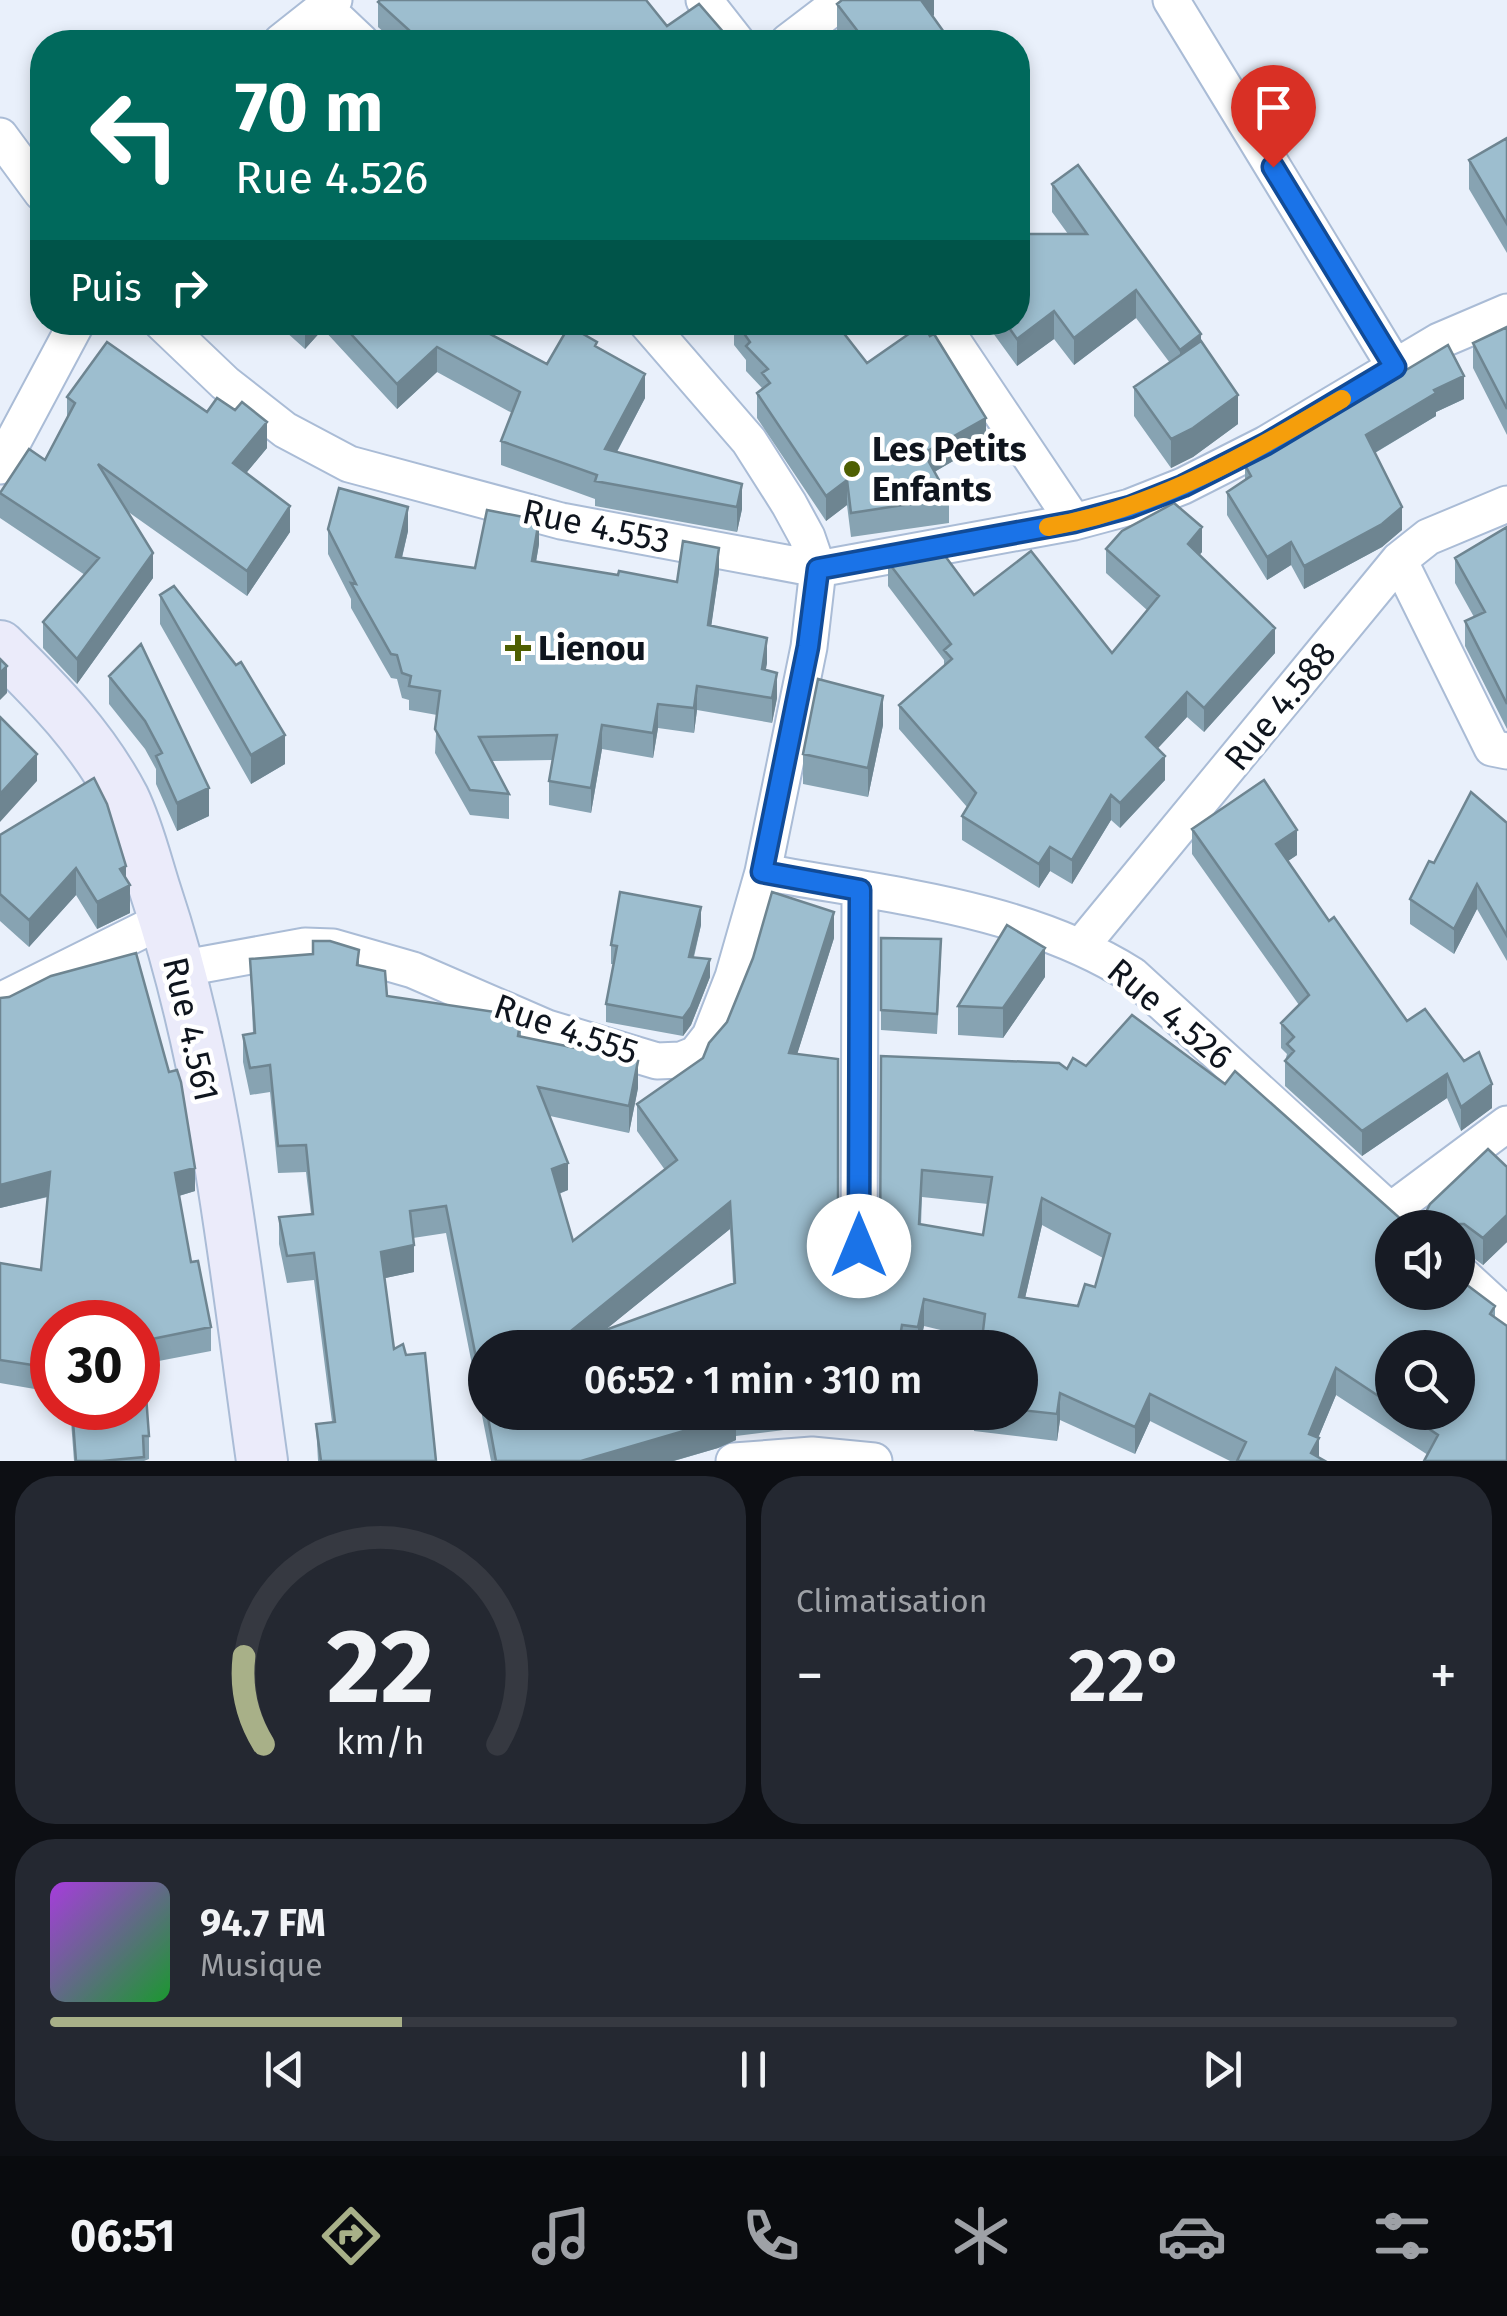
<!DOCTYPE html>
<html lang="fr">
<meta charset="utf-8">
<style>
:root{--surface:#171b24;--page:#242831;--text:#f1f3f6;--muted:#9ea1a6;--line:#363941;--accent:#a8b088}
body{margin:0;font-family:"Fira Sans",sans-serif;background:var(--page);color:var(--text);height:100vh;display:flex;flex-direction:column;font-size:38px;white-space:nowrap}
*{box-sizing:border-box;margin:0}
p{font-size:32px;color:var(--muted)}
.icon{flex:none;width:55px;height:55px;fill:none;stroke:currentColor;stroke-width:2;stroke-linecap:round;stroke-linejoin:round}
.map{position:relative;height:1461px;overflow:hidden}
.sheet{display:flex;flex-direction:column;gap:15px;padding:15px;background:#0d0f14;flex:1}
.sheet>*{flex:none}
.banner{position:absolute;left:30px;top:30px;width:1000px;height:305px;border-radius:40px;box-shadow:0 5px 15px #0003;background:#00695c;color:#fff;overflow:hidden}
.tools{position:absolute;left:1375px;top:1210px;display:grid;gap:20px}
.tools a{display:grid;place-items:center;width:100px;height:100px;border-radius:50%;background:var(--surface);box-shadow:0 5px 15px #0003;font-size:50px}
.speed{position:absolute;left:30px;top:1300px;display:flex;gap:20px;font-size:50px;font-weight:700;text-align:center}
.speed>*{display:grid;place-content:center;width:130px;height:130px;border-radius:50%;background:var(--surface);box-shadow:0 5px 15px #0003;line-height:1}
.speed .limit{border:15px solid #d22;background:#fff;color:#111}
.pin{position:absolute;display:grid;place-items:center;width:85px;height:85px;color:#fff;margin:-102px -42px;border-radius:50% 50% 50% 0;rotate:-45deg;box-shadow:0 0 10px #0007}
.pin .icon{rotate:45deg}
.me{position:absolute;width:110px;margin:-55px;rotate:0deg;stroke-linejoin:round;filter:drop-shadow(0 0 8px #0008)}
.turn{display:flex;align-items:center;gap:35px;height:210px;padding:0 40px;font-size:45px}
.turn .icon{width:130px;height:130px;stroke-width:2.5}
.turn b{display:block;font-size:70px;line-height:85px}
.then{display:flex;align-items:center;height:95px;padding:0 40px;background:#0003;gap:20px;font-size:38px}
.big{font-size:75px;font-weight:600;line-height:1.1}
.sheet .widget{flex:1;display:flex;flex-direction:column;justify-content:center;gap:15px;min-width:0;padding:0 35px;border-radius:40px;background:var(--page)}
.sheet .dial{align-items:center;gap:0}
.dial svg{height:260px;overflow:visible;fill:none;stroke:var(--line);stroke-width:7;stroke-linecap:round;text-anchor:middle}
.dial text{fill:var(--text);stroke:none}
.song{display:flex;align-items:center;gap:30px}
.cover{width:120px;height:120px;border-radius:15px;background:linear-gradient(135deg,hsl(280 70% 55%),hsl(130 70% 35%))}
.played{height:10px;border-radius:5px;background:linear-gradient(90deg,var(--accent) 25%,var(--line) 25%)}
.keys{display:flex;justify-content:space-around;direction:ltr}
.heat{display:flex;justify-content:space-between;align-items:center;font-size:55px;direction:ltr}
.sheet .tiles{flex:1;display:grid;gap:15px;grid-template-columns:1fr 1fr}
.widget:last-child{grid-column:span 2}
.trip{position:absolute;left:468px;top:1330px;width:570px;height:100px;border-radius:50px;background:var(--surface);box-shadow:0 5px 15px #0003;font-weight:600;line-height:100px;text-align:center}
.tab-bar{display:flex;height:160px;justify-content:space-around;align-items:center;background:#090b0e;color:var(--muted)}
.tab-bar .icon{width:70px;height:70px}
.tab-bar .current{color:var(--accent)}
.tab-bar b{font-size:45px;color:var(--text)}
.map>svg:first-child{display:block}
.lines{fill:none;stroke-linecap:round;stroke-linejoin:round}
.minor-casing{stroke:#aabcd6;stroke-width:39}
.secondary-casing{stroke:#aabcd6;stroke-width:54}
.minor{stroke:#fff;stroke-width:35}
.secondary{stroke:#ebebfa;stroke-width:50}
.wall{fill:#87a3b2;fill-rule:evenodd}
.shaded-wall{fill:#6e8591}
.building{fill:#9dbecf;stroke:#6e8591;stroke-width:2.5;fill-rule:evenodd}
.route-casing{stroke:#114b97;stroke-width:25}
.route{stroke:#1a73e8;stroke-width:18}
.slow{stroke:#f59e0b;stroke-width:18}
.poi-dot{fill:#4e5f02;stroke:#fff;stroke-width:4}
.labels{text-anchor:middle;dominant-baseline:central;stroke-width:9;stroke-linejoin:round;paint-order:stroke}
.poi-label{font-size:35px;font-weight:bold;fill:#0f151e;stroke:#fff;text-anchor:start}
.street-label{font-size:35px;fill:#0f151e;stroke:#fff}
</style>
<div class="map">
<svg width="1507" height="1461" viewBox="0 0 1507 1461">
<rect width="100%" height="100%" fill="#e9f0fb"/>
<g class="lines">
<!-- minor casing -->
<g class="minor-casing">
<path id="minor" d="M704,0L737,42
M1171,0L1395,367
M324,7L361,42
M281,42L334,0
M788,42L843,0
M0,136L42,193
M161,322L225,383L285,430L349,464L561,521L818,569L1074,522L1130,507L1183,486L1266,444L1439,341L1507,312
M940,322L1074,522
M0,466L77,322
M1399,560L1492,748L1507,751
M763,872C887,895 1024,907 1132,975L1409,1228
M1082,945L1399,560L1428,537L1507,504
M179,969L305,946L333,947L413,970L547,1028L657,1061L681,1060L696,1054L710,1036L733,977L763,872L809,647L818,569L807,537L789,504L749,441L646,322
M0,1001L165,919
M1390,1211L1507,1124
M1458,1271L1507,1316
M859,1285L860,890
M734,1461L812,1455L874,1461"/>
</g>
<!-- secondary casing -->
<g class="secondary-casing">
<path id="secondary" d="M0,646C48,693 93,739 124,799C138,828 146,862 156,893C217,1076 235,1271 262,1461"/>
</g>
<!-- minor -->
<use href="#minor" class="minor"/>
<!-- secondary -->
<use href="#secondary" class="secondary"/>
</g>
<!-- wall -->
<path class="wall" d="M934,0V15L933,16L951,42H845L837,32V4Z
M378,2L667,26L725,42H395L378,27Z
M1507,138V253L1469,189V160Z
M1052,184L1201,341L1238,424L1193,457L1171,468L1134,416V387L1170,363L1136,318L1074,365L1054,339L1017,366L985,322H1018L1068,234L1052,212Z
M191,322H215L205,334Z
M275,322H495L486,332L547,364L597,348L645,398L617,452L742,509L737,532L595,506V499L501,465V441L512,413L437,372L397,409L323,329L305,349Z
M734,322H835L867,363L986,442L934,472L949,498V523L851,537L847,505L826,521L757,418V393L762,388L746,371V360L734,345Z
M1507,327V435L1473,368V343Z
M67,397L207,412L267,448L246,473L290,532L247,596L127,511L153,578L77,684L43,648V622L85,575L0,518V493L45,460L67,418Z
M1464,399L1436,412V416L1375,453L1402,530L1382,547L1304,589L1291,565L1267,580L1227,515V492L1245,480V465L1290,441V433Z
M1507,527V729L1465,646V621L1474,617L1455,583V558Z
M328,529L408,531L402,558L475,568L539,544L536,562L618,575L677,582L719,572L711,626L767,663L765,670L777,698L772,723L697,710L694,733L658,728L653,758L602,749L591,813L549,805V781L552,760L492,761L509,794V819L470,815L435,753L437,715L409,710V700L402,698L397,679L391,678L351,608V599L328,554Z
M1106,549L1202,552L1199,555L1275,653L1204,732L1187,717L1158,748L1165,780L1120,828L1111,820L1072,884L1050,871L1039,888L962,840V816L967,807L899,729V705L944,666V660L888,586V562L974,595L1112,653L1147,610L1106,573Z
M160,595L285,764L251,784L160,624Z
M141,644L209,816L177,831L156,784V769L145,749L109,704V676Z
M883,725L868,797L803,784V754Z
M1507,823V961L1477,909L1454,954L1410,924V899L1434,863Z
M1192,829L1297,855L1288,861L1329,921L1407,1021L1492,1108L1461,1131L1447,1098L1362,1156L1285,1086V1061L1287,1054L1281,1048V1023L1299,1005L1192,854Z
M0,835L126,879L130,913L97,929L76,895L29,947L0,921Z
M772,892L834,912V938L797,1054L838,1059V1258L840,1268L848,1276L858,1279L869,1277L877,1270L880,1259L881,1056L1059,1063L1067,1069L1073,1058L1086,1066L1132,1015L1225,1084L1235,1071L1404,1222H1414L1424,1216L1430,1204L1488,1149L1507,1167V1242L1483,1265L1464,1251H1458V1228H1392V1292H1458V1271L1465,1279V1283L1495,1306V1318L1507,1326V1461H1424L1428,1455L1336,1395L1318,1438L1319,1457L1325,1461H1230L1150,1421L1135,1454L1060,1420L1057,1441L974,1431V1412H1020V1348H981L982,1340L924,1326L920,1348H485V1412H784V1430L736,1436V1440L718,1448L674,1461H491L446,1233L413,1238L414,1272L385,1278L394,1349L403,1344L406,1355L425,1353L436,1461H318L316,1424L332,1422L314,1280L287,1283L279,1244V1217L311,1214L306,1172L278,1173L270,1092L250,1095L243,1062V1035L253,1033L250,959L313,954V941H330L359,950V966L385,971L387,996L521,1016V1036L638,1061V1088L629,1133L550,1116L568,1163V1190L559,1194L573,1241L665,1170L637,1131V1104L703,1058L709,1043L727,1022L753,958ZM922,1197L988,1204L983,1235L921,1225ZM1042,1225L1103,1258L1095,1287L1085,1284L1078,1306L1025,1298ZM730,1229L733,1283L605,1330ZM1392,1348H1458V1412H1392Z
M701,925L694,957L710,977L691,1025L683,1036L606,1022V1004L613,964H611V945Z
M881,938L941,959L937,1034L881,1030Z
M1045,977L1003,1038L958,1035V1006Z
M0,998L195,1191L179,1196L191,1262L211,1327V1351L143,1364L149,1436V1459L144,1461H74L70,1408H138L52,1322V1392L0,1383V1263L41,1270L48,1197L0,1208Z
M857,1412H890L887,1429L857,1425Z"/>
<!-- shaded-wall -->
<path class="shaded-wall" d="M920,0H934V15L920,26Z
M725,34V42H714V41Z
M1136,290V318L1074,365V338Z
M1054,311V339L1017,366V339Z
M205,322H215L205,334Z
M307,322H323V329L305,349V324Z
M473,322H495L471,349V324Z
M1201,334V362L1180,377V350Z
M437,347V372L397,409V384Z
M645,374V398L605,474V449Z
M1464,376V399L1436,412V416L1366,458V435L1434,390Z
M1238,395V424L1193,457L1171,468V439Z
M986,418V442L924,478V453Z
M267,422V448L233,489V463Z
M847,480V505L826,521V496Z
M742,484V509L737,532V507Z
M290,506V532L247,596V571Z
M408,507V531L396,582V557Z
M1402,507V530L1382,547L1304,589V566Z
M539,520V544L532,585V561Z
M1202,527V552L1188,568V544Z
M1291,542V565L1267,580V557Z
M719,548V572L708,649V625Z
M153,553V578L77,684V659Z
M1275,628V653L1204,732V708Z
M767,638V663L762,694V669Z
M7,666V693L0,700V673Z
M777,673V698L772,723V698Z
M697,686V710L694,733V708Z
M1187,692V717L1146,761V737Z
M883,696V725L868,797V768Z
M658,704V728L653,758V733Z
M602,725V749L591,813V788Z
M285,735V764L251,784V755Z
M37,754V781L0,822V794Z
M1165,756V780L1120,828V803Z
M209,788V816L177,831V803Z
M1111,795V820L1072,884V860Z
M1297,830V855L1276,869V844Z
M1050,847V871L1039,888V864Z
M126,866V887L130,885V913L97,929V902L120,869Z
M76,868V895L29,947V920Z
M1477,884V909L1454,954V929Z
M701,907V925L689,975V957Z
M834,912V938L789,1080V1053Z
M1045,948V977L1003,1038V1008Z
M710,959V977L691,1025L683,1036V1018Z
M638,1061V1088L629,1133V1106Z
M1447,1074V1098L1362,1156V1131Z
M1492,1084V1108L1461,1131V1107Z
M568,1163V1190L552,1196V1169Z
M195,1168V1191L175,1197V1173Z
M50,1172V1196L0,1208V1185Z
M1042,1198V1225L1019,1324V1297Z
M730,1202V1229L583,1348H550Z
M1507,1215V1242L1483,1265V1238Z
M414,1245V1272L381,1279V1252Z
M924,1299V1326L918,1348V1327Z
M902,1325V1348H898Z
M1336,1368V1395L1316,1443L1319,1438V1461H1311L1309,1434Z
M1060,1393V1420L1057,1441V1414Z
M1150,1394V1421L1135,1454V1427Z
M736,1413V1440L718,1448L673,1461H581Z"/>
<!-- building -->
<path class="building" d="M380,0H646L667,26L699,4L725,34L714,41L715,42H422L378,2Z
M842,0H921L951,42H866L837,4Z
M1507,138V224L1469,160Z
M1078,165L1201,334L1180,350L1136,290L1074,338L1054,311L1017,339L1005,322H1018V241L1026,234H1087L1052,184Z
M340,322H473L471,324L547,364L569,326L597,342L595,346L645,374L605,449L742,484L737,507L595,481L597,475L501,441L520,392L437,347L397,384Z
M736,322H835L867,363L923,324L930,336L934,334L986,418L924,453L949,498L851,513L847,480L826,496L757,393L770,383L762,373L768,369L746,346L750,342Z
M1507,327V409L1473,343Z
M1201,341L1238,395L1193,428L1171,439L1134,387Z
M107,342L207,412L217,398L235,410L242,402L267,422L233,463L290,506L247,571L98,464L153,553L77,659L43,622L99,558L0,493L29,449L45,460L75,403L67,397Z
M1448,345L1464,376L1434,390L1436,393L1366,435L1402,507L1382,524L1304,566L1291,542L1267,557L1227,492L1251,476L1245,465L1293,439L1290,433L1371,391Z
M339,488L408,507L396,557L475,568L487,510L539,520L532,561L618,575L619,571L677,582L683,541L719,548L708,625L767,638L762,669L777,673L772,698L697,686L694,708L658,704L653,733L602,725L591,788L549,781L557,735L479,737L509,794L470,790L435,729L440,691L409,686L411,676L402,673L397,655L391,654L351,583L356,584L328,529Z
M1174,503L1202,527L1188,544L1275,628L1204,708L1187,692L1146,737L1165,756L1120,803L1111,795L1072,860L1050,847L1039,864L962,816L976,793L899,705L952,659L944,650L951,644L888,562L903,551L937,545L974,595L1031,551L1112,653L1159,596L1106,549L1122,531Z
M1507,527V704L1465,621L1485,612L1455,558Z
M174,586L236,665L241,662L285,735L251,755L160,595Z
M141,644L209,788L177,803L156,756L162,753L145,721L109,676Z
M0,659L7,666L0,673Z
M818,679L883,696L868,768L803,754Z
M0,717L37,754L0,794Z
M94,778L107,804L126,866L120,869L130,885L97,902L76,868L29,920L0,894V835Z
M1264,780L1297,830L1276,844L1329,921L1334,917L1407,1021L1425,1009L1464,1061L1479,1052L1492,1084L1461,1107L1447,1074L1362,1131L1285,1061L1294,1051L1287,1044L1294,1037L1281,1023L1309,995L1192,829Z
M1471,792L1507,823V936L1477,884L1454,929L1410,899L1429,861L1434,863Z
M620,892L701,907L689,957L710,959L691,1007L683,1018L606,1004L617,946L611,945Z
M772,892L834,912L789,1053L838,1059V1258L840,1268L848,1276L858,1279L869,1277L877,1270L880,1259L881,1056L1059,1063L1067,1069L1073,1058L1086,1066L1132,1015L1225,1084L1235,1071L1404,1222H1414L1424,1216L1430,1204L1488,1149L1507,1167V1215L1483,1238L1464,1224H1451L1446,1228H1392V1292H1458V1271L1465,1279L1463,1282L1495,1306L1490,1314L1507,1326V1461H1424L1438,1435L1404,1412H1458V1348H1392V1405L1336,1368L1309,1434L1319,1438L1311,1453L1325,1461H1237L1246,1442L1150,1394L1135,1427L1060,1393L1057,1414L1020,1410V1348H981L985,1314L924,1299L918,1327L902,1325L898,1348H556L735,1283L730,1202L550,1348H485V1403L446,1206L410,1211L414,1245L381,1252L394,1349L403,1344L406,1355L425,1353L436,1461H321L316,1424L335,1422L314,1253L287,1256L279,1217L313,1214L306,1145L278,1146L270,1065L250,1068L243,1035L255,1033L250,959L313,954V941H330L359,950L357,965L385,971L387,996L521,1016L518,1036L638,1061L629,1106L538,1087L568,1163L552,1169L573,1241L677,1160L637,1104L703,1058L709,1043L727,1022L753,958ZM922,1170L992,1177L983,1235L919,1224ZM1042,1198L1110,1234L1095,1287L1085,1284L1078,1306L1019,1297Z
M1007,925L1045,948L1003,1008L958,1006Z
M881,938L941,939L937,1014L881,1010Z
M136,953L169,1072L177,1070L181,1082L195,1168L175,1173L191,1262L198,1261L211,1327L142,1341L149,1436H143L144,1457L102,1461H76L72,1408H138V1322H52V1368L0,1360V1263L41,1270L50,1172L0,1185V998L9,997L51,976Z
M487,1412H736V1413L718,1421L581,1461H496Z"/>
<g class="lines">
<!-- route casing -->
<g class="route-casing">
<path id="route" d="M859,1246L860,890L762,872L808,647L818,569L1074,522L1130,507L1183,486L1266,444L1395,367L1273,167"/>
</g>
<!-- route -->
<use href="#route" class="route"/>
<!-- slow -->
<path class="slow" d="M1048,527C1155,509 1249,454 1342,399"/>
</g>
<!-- markers -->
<g class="poi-dot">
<circle cx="852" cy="469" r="10"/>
<path d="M513 633h10v10h10v10h-10v10h-10v-10h-10v-10h10z"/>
</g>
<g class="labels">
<!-- poi labels -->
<g class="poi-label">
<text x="872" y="449">Les Petits<tspan x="872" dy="40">Enfants</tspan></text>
<text x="538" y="648">Lienou</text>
</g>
<!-- street labels -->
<g class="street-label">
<text transform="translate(596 526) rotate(12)">Rue 4.553</text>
<text transform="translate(1280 706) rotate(-51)">Rue 4.588</text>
<text transform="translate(1170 1014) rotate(40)">Rue 4.526</text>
<text transform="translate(191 1029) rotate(77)">Rue 4.561</text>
<text transform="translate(566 1029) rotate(19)">Rue 4.555</text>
</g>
</g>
</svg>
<div class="tools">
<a><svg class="icon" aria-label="sound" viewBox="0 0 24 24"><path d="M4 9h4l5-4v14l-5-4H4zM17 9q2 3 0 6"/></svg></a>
<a><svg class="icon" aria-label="search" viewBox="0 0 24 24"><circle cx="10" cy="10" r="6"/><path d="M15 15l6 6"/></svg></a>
</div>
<div class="speed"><div class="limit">30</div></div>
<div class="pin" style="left:1273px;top:167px;background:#d93025"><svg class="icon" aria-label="arrive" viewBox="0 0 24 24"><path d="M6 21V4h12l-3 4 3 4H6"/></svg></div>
<svg class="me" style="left:859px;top:1246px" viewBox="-20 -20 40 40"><circle r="19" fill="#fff"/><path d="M0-13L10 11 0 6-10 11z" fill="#1a73e8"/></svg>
<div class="trip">06:52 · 1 min · 310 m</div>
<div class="banner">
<div class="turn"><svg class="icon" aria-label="left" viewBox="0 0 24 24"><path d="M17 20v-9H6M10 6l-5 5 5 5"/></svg><div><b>70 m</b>Rue 4.526</div></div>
<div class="then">Puis<svg class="icon" aria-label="right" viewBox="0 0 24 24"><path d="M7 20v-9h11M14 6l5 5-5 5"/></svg></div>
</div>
</div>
<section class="sheet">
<div class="tiles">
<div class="widget dial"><svg viewBox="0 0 100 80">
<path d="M14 69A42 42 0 1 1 86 69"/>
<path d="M14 69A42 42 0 0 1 8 42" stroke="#a8b088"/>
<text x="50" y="56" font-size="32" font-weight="700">22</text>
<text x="50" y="72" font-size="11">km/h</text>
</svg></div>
<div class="widget"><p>Climatisation</p>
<div class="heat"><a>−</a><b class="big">22°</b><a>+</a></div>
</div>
<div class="widget">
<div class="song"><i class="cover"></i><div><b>94.7 FM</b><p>Musique</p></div></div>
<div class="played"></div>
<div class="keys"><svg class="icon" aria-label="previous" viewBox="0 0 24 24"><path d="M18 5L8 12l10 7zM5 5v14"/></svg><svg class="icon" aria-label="pause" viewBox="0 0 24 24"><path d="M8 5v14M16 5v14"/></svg><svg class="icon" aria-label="next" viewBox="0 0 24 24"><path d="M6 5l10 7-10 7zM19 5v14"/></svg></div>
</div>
</div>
</section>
<nav class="tab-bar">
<b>06:51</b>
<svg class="icon current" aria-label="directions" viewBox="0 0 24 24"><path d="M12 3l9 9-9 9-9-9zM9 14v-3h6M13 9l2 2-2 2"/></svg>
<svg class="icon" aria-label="music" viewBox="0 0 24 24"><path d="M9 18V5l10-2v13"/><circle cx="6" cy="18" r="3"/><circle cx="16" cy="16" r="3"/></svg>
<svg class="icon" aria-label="phone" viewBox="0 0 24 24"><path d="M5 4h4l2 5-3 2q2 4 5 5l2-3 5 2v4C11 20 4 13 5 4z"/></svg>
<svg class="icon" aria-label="climate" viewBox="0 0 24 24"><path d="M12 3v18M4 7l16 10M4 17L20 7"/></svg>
<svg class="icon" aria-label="car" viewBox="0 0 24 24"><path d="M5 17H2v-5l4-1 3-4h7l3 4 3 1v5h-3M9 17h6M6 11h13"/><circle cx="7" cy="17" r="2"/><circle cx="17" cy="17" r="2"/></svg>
<svg class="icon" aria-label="filters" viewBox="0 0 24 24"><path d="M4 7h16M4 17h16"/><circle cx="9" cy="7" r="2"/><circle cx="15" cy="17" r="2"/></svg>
</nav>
